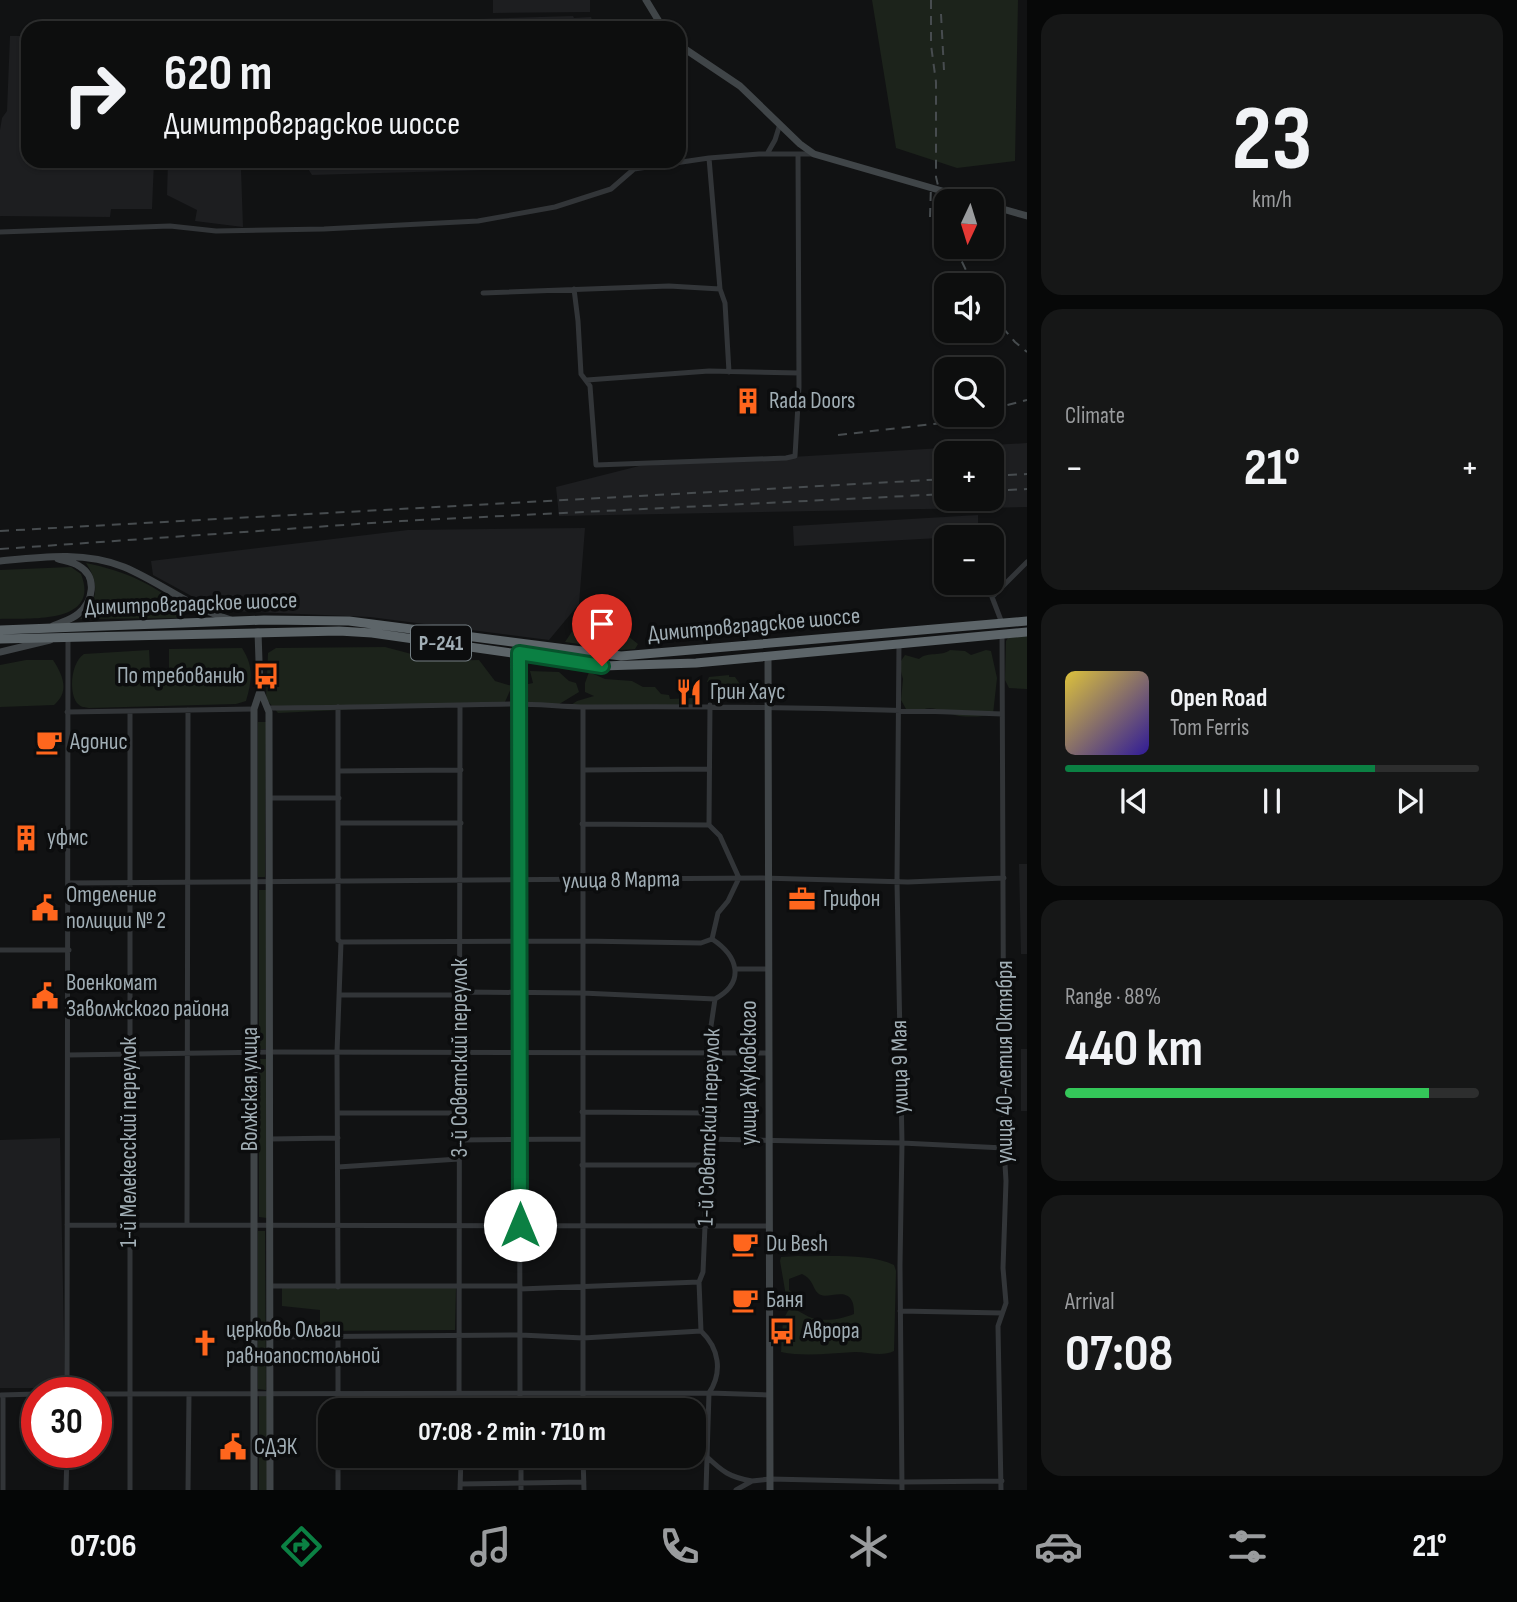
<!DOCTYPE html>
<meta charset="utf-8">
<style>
:root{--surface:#0d0e0e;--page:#161717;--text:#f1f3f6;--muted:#9a9c9e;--line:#2d2e2e;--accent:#0b8043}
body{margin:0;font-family:"Sofia Sans Condensed",sans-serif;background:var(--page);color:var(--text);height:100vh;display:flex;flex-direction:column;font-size:26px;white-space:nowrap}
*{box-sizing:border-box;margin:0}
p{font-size:23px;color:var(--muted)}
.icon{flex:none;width:38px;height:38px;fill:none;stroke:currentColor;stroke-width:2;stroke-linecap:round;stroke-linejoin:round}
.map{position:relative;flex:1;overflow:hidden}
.panel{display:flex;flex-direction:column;gap:14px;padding:14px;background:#070808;width:490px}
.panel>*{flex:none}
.banner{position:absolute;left:21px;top:21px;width:665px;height:147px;border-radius:21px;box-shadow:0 2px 5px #0004,0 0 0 2px var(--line);background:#0d0e0e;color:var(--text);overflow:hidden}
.needle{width:46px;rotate:184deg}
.controls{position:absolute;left:934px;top:189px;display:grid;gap:14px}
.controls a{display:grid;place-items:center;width:70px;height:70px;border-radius:14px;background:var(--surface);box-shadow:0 2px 5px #0004,0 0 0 2px var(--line);font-size:35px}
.speed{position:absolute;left:21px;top:1377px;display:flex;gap:14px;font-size:35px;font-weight:700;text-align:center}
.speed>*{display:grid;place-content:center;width:91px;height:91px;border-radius:50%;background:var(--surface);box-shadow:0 2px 5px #0004,0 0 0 2px var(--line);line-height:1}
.speed .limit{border:10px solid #d22;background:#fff;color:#111}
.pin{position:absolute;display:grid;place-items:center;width:60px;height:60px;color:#fff;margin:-72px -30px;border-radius:50% 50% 50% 0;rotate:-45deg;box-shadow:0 0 7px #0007}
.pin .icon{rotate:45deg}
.me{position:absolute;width:77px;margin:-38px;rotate:0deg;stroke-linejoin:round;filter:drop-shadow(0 0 5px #0008)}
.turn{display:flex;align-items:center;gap:24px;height:147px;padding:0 28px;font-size:32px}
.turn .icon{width:91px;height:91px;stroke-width:2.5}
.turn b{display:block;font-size:49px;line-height:60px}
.big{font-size:52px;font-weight:700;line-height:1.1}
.panel .widget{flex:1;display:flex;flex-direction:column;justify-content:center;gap:10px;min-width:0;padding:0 24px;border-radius:21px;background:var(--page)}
.panel .dial{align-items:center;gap:0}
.dial b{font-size:91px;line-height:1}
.song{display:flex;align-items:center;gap:21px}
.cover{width:84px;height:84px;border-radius:10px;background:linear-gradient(135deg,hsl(50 70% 55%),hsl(250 70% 35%))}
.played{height:7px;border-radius:4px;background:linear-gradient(90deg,var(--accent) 75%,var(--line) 75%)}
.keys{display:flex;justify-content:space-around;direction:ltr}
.heat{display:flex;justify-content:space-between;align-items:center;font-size:38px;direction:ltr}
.charge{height:10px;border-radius:5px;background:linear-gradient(90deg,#34c759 88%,var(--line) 0)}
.trip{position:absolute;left:318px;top:1398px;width:388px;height:70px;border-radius:21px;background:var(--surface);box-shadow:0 2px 5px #0004,0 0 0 2px var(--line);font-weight:700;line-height:70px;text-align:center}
.tab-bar{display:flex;height:112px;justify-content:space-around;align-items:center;background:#050606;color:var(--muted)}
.tab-bar .icon{width:49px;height:49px}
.tab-bar .active{color:var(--accent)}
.tab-bar b{font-size:32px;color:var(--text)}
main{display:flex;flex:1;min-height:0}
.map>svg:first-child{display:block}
.built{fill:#1d1e20;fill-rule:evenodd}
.green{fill:#1c231b}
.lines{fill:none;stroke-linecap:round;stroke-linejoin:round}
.street{stroke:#323538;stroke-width:5}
.secondary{stroke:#404548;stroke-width:7}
.highway{stroke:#5d6569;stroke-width:9}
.rail{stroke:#474c4f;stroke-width:2;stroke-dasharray:9 7;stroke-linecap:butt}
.route-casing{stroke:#07532c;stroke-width:18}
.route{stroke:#0b8043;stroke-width:12}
.labels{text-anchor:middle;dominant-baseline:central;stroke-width:7;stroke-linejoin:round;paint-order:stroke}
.shield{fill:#0c0d0e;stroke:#747e83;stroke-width:2}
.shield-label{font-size:21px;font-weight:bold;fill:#a1aeb5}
.poi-label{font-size:23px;fill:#a1aeb5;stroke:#0c0d0e;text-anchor:start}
.street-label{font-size:23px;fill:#a1aeb5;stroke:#0c0d0e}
</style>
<main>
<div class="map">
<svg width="1027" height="1490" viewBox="0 0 1027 1490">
<rect width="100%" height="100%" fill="#111213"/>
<!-- built -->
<path class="built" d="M493,0H590V12L493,13Z
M573,16L574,18L591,17L592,20L602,28H477V19Z
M10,36H28V161H154L152,209H111L110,217L0,216V130L2,118L7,111Z
M168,161H270L266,167L241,169L243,227L195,221L197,210L167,195Z
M303,161H489L484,170L312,175Z
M1027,443V507L559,516L556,487L639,466ZM947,453H992V499H947Z
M978,515V525L957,528V537L794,546L793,526Z
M585,528L579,604L549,640L370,617L231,611L197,599L153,575L151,561L408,530Z
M1019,864H1027V954H1021Z
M1021,1049H1027V1111H1021Z
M60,1138L65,1388H0V1140Z"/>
<!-- green -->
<path class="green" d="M872,0H1018L1015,161L957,168L896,148Z
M86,563C121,570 163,586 185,614L184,618L80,619C98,601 100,584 86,563Z
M71,567L81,574C101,625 29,618 0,619V570Z
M579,625L619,629L638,644L635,649L622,650L565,642L575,627Z
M1027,635V689L1009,688L1005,680L1006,641L1008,638Z
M385,647L438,661L479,660L495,681L512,686L505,702L278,713L266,699L268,653L276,648Z
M242,648C254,667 252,680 246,701L236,704L89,708C85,707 82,708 78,704C68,694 71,662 84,654L149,650L150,667L154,672L166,671L169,668V649Z
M950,650L965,651L971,655L986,650L991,651L997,678L993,714C983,717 970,717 959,716C943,713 932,702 916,713L906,709L901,700L903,679L899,664L905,655L919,659C928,651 941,657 950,650Z
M26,660H53C63,675 70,692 54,705L0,707V665Z
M530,671L559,672L569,681L576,683L579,692L556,706L529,705L523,696L524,685L533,683Z
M589,672L605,679L632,681L643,687H655L661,694L669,695L670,699L695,698L699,703L697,705H571L577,701L594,696L585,692V683Z
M729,675V677H735L748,696H729L716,687L715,683L707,682L709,677Z
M258,722H266L265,877H258Z
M259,890H267V1049H259Z
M259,1059H267V1218L259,1217Z
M258,1231H265L266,1390L258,1389Z
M798,1256C825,1257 870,1253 894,1265L896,1271L894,1351C882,1357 868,1352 855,1352C831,1353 805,1357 781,1352L783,1320L789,1309C799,1309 803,1315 812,1318C825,1322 842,1319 854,1314C855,1283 830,1299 821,1295C812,1291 815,1280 802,1274L789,1279V1290L796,1294V1304L793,1305L787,1302L780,1261L781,1257Z
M282,1287H456L455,1330L320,1331V1310L282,1306Z
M259,1396H267V1490H259Z"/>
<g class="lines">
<!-- street -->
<path class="street" d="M767,154L775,140L780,124
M709,158L720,289L725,303L729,372
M0,232L170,226L216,231L324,229L478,221L555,207L611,189L634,169L709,158L759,154H814
M574,289L578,321L581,374L590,386L596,465L786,458L795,456L799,387L798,154
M483,293L669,286L720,289
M587,380L709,371L799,373
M1002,623L992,597L1027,562
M899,643L897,882L902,1143L900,1265L902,1490
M519,654L520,1410
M338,707V940L341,942L337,1052L338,1287
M583,707V1410
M267,708C351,708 434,705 517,704C540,704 564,707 587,707C725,706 863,708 1002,714
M130,711V1490
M67,712L254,709
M583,770L709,769
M339,771L461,770
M269,798H339
M339,823H461
M582,824L709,825
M69,883L760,878L908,882L1004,878
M341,942L582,941L701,943L712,939
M0,950H69
M735,969H768
M339,995H456L465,992L582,993L715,999
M68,1055L269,1052L769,1053
M582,1112L706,1113
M338,1113H459
M270,1139L338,1138
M706,1139L902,1143L1004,1148
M459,1140L582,1139
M582,1165H705
M338,1167L459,1159
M67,1225L769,1226
M187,1225L188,710
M270,1286H520
M520,1289L699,1282
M900,1311L1002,1313
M270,1337L521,1335L583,1338L701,1331
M67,1393L68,637
M96,1394L709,1393L769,1395
M1,1395L37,1394
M338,1410V1337
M459,1410L460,706
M338,1456H461
M521,1456V1490
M583,1456L584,1490
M695,1456H706C723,1472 729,1477 752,1481
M460,1484L584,1482
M3,1490V1395
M66,1490L67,1452
M188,1490L189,1394
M338,1490V1456
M460,1490L461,1456
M706,1490L709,1393C723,1372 719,1348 701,1331L699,1282L703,1272L705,1226L707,1053L715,999C746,982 738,956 712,939L718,913L728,901L739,878L720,836L709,825L710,705
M736,1490L752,1481L770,1479L902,1482L1002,1481
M1001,1490L998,1326L1006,1303L1003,1268L1006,1181L1004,1148L1002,634"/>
<!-- secondary -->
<path class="secondary" d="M646,0L663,28
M679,45L740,86L800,144L814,154L977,201
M992,206L1027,216
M0,561C41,557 84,551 124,567C162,583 189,607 231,620
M53,626C61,622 71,620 78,614C93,602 98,577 79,566C73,562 65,561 58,559
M258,632L260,690L269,712L270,1490
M0,652L50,640
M768,656L770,1490
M254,1490V709L260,691"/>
<!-- highway -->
<path class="highway" d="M0,630L264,620L349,621L621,656L1027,621
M0,639L339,631L372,633L602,666L696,663L1027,632"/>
<!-- rail -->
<path class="rail" d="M931,0V45L936,82V177L947,223
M941,14L944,70
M930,217L931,185
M955,247L973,285
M992,315L1015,342L1027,352
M992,409L1027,400
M838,435L942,423L971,415
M992,476L1027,474
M992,491L1027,489
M0,531L947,479
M0,549L401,521L947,494"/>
</g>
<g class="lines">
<!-- route casing -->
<g class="route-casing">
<path id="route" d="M520,1225L519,653L602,666"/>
</g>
<!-- route -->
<use href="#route" class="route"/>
</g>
<!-- icons -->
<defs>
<g id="building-bare" transform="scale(2.1)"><path d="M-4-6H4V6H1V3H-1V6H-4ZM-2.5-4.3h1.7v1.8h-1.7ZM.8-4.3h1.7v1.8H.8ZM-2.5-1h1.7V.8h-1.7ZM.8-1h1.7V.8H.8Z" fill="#ff661d" stroke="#0c0d0e" stroke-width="2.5" paint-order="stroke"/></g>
<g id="bus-bare" transform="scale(2.1)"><path d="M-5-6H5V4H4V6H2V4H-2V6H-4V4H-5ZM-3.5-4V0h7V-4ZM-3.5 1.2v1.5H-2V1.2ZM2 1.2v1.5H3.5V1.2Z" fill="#ff661d" stroke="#0c0d0e" stroke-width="2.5" paint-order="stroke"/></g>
<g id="restaurant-bare" transform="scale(2.1)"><path d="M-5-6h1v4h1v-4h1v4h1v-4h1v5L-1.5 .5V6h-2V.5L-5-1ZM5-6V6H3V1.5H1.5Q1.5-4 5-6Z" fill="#ff661d" stroke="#0c0d0e" stroke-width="2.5" paint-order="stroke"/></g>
<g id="cafe-bare" transform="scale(2.1)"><path d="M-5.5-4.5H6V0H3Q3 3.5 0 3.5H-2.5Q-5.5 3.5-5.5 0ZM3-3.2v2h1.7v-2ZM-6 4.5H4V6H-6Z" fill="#ff661d" stroke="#0c0d0e" stroke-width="2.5" paint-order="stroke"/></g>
<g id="office-bare" transform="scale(2.1)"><path d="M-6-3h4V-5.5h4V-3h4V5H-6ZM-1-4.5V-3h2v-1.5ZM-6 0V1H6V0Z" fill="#ff661d" stroke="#0c0d0e" stroke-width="2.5" paint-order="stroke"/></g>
<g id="civic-bare" transform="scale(2.1)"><path d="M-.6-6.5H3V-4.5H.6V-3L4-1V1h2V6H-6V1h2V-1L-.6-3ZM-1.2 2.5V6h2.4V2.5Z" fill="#ff661d" stroke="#0c0d0e" stroke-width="2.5" paint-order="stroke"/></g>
<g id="church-bare" transform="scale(2.1)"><path d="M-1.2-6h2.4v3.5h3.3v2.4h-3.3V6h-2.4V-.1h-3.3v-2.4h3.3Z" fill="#ff661d" stroke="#0c0d0e" stroke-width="2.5" paint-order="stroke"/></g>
</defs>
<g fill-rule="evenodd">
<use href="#building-bare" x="748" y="401"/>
<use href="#bus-bare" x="266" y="676"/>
<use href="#restaurant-bare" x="689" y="692"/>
<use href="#cafe-bare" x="49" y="742"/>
<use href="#building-bare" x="26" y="838"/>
<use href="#office-bare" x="802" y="899"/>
<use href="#civic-bare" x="45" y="908"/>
<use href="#civic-bare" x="45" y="996"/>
<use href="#cafe-bare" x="745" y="1244"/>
<use href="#cafe-bare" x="745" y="1300"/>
<use href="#bus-bare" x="782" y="1331"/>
<use href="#church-bare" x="205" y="1343"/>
<use href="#civic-bare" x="233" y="1447"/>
</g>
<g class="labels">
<!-- shield labels -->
<rect class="shield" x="411" y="625.5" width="60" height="35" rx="5"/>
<g class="shield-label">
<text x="441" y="643">Р-241</text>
</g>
<!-- poi labels -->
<g class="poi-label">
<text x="769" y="401">Rada Doors</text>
<text x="245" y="676" text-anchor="end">По требованию</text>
<text x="710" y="692">Грин Хаус</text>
<text x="70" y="742">Адонис</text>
<text x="47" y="838">уфмс</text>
<text x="66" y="895">Отделение<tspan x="66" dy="26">полиции № 2</tspan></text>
<text x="823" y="899">Грифон</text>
<text x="66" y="983">Военкомат<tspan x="66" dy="26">Заволжского района</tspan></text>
<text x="766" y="1244">Du Besh</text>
<text x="766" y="1300">Баня</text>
<text x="226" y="1330">церковь Ольги<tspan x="226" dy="26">равноапостольной</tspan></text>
<text x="803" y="1331">Аврора</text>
<text x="254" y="1447">СДЭК</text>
</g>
<!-- street labels -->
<g class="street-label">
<text transform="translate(191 604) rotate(-2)">Димитровградское шоссе</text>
<text transform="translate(754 625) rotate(-5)">Димитровградское шоссе</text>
<text transform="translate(621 880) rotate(-1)">улица 8 Марта</text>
<text transform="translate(460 1058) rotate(-90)">3-й Советский переулок</text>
<text transform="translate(1005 1062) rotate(-90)">улица 40-летия Октября</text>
<text transform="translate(900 1067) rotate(-91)">улица 9 Мая</text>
<text transform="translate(749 1073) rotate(-90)">улица Жуковского</text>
<text transform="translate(250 1089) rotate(-90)">Волжская улица</text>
<text transform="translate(709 1127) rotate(-88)">1-й Советский переулок</text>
<text transform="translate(129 1142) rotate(-90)">1-й Мелекесский переулок</text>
</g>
</g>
</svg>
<div class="controls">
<a><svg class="needle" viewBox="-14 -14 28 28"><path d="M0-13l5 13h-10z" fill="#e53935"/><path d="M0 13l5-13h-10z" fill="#9a9c9e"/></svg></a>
<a><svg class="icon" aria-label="sound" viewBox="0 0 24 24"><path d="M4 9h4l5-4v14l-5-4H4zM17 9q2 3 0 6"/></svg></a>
<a><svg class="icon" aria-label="search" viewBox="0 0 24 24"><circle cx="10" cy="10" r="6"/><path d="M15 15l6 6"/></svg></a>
<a>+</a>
<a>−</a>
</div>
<div class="speed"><div class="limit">30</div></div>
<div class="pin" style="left:602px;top:666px;background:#d93025"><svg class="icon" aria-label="arrive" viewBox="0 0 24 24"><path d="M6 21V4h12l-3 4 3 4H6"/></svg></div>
<svg class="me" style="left:520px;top:1225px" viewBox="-20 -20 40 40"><circle r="19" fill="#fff"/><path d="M0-13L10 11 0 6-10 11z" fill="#0b8043"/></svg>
<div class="trip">07:08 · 2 min · 710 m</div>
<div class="banner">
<div class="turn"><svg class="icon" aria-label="right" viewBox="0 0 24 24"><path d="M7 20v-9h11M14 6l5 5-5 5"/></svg><div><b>620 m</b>Димитровградское шоссе</div></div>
</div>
</div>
<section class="panel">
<div class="widget dial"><b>23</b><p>km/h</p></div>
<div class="widget"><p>Climate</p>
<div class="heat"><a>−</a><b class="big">21°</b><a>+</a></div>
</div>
<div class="widget">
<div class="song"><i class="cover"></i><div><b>Open Road</b><p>Tom Ferris</p></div></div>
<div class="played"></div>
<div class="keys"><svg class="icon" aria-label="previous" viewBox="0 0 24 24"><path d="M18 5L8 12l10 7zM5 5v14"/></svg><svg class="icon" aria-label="pause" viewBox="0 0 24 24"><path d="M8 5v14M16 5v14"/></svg><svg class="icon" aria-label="next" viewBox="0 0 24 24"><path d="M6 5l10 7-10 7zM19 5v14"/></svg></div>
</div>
<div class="widget"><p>Range · 88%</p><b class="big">440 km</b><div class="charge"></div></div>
<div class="widget"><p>Arrival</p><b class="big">07:08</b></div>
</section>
</main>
<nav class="tab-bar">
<b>07:06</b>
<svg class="icon active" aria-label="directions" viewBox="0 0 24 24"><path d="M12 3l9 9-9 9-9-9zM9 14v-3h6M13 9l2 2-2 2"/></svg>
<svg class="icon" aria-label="music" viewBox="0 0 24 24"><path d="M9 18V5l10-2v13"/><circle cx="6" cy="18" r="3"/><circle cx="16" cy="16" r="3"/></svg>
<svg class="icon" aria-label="phone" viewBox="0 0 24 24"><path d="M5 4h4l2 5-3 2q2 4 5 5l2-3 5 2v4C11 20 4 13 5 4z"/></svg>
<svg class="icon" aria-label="climate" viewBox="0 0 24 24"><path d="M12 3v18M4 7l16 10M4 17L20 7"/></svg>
<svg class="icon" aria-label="car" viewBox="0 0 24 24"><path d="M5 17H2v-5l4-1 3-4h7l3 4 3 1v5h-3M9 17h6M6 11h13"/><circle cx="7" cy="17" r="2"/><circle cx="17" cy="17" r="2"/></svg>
<svg class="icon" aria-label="filters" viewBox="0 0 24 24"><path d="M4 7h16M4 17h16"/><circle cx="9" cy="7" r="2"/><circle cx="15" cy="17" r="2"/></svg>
<b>21°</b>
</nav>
